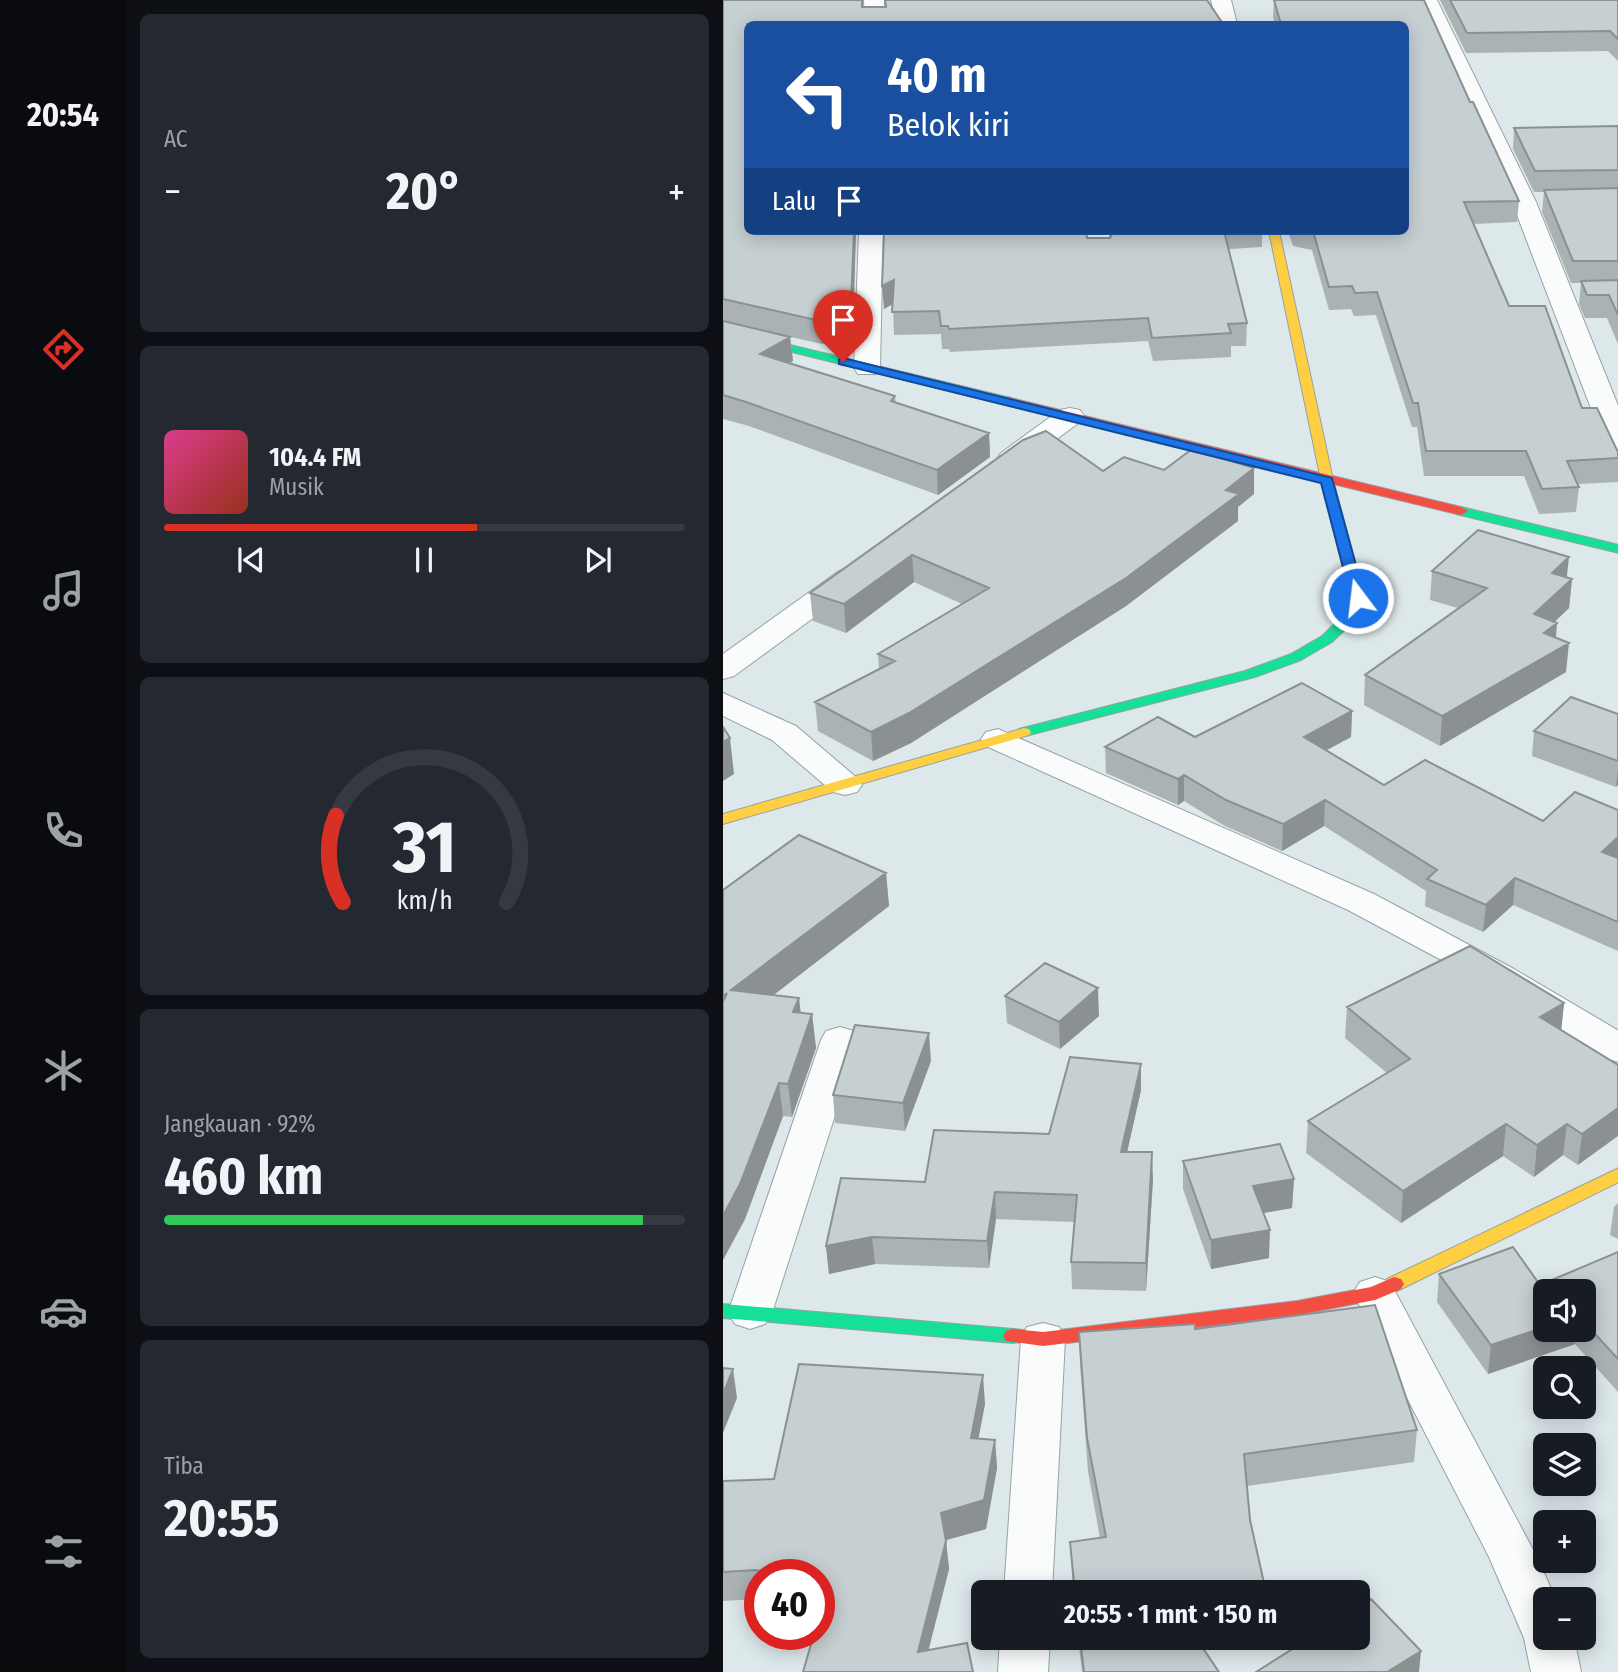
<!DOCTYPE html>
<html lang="id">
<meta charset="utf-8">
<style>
:root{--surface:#171b24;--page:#242831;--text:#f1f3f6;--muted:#9ea1a6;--line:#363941;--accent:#d93025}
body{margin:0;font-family:"Fira Sans Condensed",sans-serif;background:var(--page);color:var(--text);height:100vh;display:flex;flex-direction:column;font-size:26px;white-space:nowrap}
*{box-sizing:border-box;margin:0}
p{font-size:23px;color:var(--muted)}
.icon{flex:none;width:38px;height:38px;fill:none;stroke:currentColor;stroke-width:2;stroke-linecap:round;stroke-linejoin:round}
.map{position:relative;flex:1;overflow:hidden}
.panel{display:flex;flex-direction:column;gap:14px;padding:14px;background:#0d0f14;width:597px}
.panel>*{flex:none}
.guide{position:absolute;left:21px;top:21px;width:665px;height:214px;border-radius:10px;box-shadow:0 4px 18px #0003;background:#1a4fa0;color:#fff;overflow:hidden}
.fabs{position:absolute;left:810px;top:1279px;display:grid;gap:14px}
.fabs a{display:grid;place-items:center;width:63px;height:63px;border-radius:10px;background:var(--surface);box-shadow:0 4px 18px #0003;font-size:35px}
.speed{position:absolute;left:21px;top:1559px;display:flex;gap:14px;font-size:35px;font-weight:700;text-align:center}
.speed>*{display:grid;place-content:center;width:91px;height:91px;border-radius:50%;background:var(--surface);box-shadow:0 4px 18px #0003;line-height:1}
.speed .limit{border:10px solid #d22;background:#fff;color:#111}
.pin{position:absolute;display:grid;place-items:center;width:60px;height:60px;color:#fff;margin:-72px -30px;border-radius:50% 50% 50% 0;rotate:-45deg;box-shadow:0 0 7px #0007}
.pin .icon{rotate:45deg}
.me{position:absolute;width:77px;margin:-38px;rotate:345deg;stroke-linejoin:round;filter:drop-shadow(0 0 5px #0008)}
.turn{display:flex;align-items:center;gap:24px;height:147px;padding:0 28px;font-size:32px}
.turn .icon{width:91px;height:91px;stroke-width:2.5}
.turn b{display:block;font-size:49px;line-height:60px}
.then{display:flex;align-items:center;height:66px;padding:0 28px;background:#0003;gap:14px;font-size:26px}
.big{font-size:52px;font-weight:700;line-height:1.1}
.panel .widget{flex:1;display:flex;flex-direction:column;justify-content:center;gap:10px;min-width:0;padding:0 24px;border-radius:10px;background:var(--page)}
.panel .dial{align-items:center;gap:0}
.dial svg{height:182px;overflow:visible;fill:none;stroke:var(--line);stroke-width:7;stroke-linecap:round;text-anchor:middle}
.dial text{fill:var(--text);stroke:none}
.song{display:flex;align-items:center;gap:21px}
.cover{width:84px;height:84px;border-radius:10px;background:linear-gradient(135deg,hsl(330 70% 55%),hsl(10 70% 35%))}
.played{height:7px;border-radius:4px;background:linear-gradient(90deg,var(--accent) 60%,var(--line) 60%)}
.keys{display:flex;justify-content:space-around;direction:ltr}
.heat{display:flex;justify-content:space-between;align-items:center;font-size:38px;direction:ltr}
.charge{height:10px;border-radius:5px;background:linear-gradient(90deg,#34c759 92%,var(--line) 0)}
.trip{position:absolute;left:248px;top:1580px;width:399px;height:70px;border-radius:10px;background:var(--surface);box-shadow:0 4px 18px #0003;font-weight:700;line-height:70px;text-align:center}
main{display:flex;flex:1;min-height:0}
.tab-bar{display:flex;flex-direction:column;width:126px;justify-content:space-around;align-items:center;background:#090b0e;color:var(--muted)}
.tab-bar .icon{width:49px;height:49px}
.tab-bar .active{color:var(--accent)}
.tab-bar b{font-size:32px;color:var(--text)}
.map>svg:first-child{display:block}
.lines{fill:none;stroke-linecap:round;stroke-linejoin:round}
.street-casing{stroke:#98a1a4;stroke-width:2}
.fast-casing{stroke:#98a1a4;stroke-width:2}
.slow-casing{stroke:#98a1a4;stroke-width:2}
.jam-casing{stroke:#98a1a4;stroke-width:2}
.street{fill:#fafcfc;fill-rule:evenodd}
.fast{fill:#16e098;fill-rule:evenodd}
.slow{fill:#ffcf43;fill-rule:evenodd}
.jam{fill:#f24e42;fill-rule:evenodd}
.wall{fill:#aab2b4;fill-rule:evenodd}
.shaded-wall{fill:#8b9192}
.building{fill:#c6cfd1;stroke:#8b9192;stroke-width:2}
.route{fill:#1a73e8;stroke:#114b97;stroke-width:2}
</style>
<main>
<nav class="tab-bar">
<b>20:54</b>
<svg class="icon active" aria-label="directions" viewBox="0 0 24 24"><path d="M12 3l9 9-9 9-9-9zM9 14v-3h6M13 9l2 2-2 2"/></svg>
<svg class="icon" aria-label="music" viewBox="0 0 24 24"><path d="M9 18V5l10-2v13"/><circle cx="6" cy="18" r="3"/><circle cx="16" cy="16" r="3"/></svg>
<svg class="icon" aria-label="phone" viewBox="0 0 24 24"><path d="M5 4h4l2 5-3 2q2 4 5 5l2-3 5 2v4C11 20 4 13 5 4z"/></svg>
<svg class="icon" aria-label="climate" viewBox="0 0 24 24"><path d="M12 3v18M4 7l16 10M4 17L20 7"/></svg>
<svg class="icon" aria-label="car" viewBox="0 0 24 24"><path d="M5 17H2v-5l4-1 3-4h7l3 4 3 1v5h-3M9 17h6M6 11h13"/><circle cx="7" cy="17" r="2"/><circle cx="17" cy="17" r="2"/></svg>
<svg class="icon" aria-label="filters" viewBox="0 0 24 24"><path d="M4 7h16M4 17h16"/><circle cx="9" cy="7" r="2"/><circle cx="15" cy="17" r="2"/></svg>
</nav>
<section class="panel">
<div class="widget"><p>AC</p>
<div class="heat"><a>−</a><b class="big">20°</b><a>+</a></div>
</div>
<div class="widget">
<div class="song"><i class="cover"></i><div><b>104.4 FM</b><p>Musik</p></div></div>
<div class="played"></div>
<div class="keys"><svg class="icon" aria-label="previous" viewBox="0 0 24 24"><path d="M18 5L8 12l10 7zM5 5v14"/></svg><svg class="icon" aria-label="pause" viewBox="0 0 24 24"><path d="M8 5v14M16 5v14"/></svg><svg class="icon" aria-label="next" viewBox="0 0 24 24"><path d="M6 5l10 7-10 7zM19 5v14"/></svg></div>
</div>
<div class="widget dial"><svg viewBox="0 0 100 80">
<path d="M14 69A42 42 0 1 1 86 69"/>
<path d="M14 69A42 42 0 0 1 11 31" stroke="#d93025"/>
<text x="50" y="56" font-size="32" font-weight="700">31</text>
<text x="50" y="72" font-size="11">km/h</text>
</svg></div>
<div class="widget"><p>Jangkauan · 92%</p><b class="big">460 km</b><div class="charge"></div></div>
<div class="widget"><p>Tiba</p><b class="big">20:55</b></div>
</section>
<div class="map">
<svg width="896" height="1672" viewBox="0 0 896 1672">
<rect width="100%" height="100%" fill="#dde8eb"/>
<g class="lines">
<!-- street casing -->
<g class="street-casing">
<path id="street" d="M141,0H161L162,24H142Z
M488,0H508L514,24H494Z
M694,0H714L813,202L896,408V453L886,451L882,445L789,202Z
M136,231H160L157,368L153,374H135L131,368Z
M362,231H386L388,254L385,259H367L364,254Z
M347,408L357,410L361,416L357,422L298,465L288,467L278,465L274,459L278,453L337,410Z
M127,568L138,571L142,577L138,583L11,676L0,679V654L116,571Z
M0,693L73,726L134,778L139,785L134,792L122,795L110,792L49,740L0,716Z
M275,729L651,894L791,969L896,1031V1062L882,1058L765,985L625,910L263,746L258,739L263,732Z
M117,1027L131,1031L136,1040L49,1313L42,1324L27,1329L12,1324L5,1313L98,1040L103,1031Z
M652,1277L667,1282L814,1557L833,1600H822V1638H851L858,1672H808L801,1638L766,1557L630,1293L637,1282Z
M320,1323L336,1327L342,1339L329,1592H281L298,1339L304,1327Z
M277,1638H327L325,1672H275Z"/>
</g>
<!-- fast casing -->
<g class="fast-casing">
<path id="fast" d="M0,329L288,398L290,401L284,405L0,335Z
M738,507L896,545V553L733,514L731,511Z
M635,595L642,599L631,621L609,642L578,660L532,677L306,735L301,736L294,732L296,729L522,671L568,654L599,636L620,616L630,596Z
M0,1304L290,1329L297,1331L300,1336L297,1341L290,1343L0,1318Z"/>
</g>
<!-- slow casing -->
<g class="slow-casing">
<path id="slow" d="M546,231H556L610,480L642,599L635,603L628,599L598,480Z
M301,728L306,729L308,732L306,735L0,824V814Z
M896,1168V1182L678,1289L671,1291L664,1289L661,1284L664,1279Z"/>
</g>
<!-- jam casing -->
<g class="jam-casing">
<path id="jam" d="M284,397L738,507L745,511L738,515L280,404L278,401Z
M671,1277L678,1279L681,1284L678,1289L652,1300L574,1315L320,1346L283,1341L280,1336L283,1331L290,1329L320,1332L574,1301L648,1287Z"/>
</g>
<!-- street -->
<use href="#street" class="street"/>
<!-- fast -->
<use href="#fast" class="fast"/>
<!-- slow -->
<use href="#slow" class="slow"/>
<!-- jam -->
<use href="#jam" class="jam"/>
</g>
<!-- wall -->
<path class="wall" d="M0,0H139V7L484,0L24,231H133L130,326L99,344L10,324L67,337L70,361L65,363L172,396L173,403L266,433L267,457L215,495L26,426L0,419Z
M551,0H701L747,102L796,201L794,222L750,224L786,306L859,408L895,452V482L854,484L856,487L853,512L816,514L801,476H701L694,427H689L653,315L631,316L628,309L606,310L589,250L570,246L565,231H682V24H552L550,17Z
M717,0H895V61L885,51L743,53Z
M895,126V344L884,318H862L856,304L858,283H848L819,212L821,192H811L790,149L791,128Z
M161,231L364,238H387L388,235V231H539V247L506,249L524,323L523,346H508V357L430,361L425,341L227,352L226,349H219L218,334L171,335L170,304L161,309Z
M531,468V494L515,507V521L403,606L188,743L150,761L95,731L92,702L156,670L155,654L239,604L191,582L123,633L90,621L87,593L380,471Z
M709,571L843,578L849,579L846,608L831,622L833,637L843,672L717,746L641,705L642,675L735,608L707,600Z
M629,711L628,737L603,750L661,785L820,821L895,810V951L790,905L760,932L702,906L703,891L601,826L559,851L502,826L461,801L455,805L383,773L382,747L472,737Z
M895,714V785L893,787L809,756L811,731Z
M163,873L166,906L50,995L78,1013L89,1014L93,1048L69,1117L60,1116L22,1219L0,1260V890Z
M282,996L376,1016L337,1049L284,1023Z
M841,1003L838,1030L895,1065L855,1165L840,1155L811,1177L780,1156L678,1223L583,1153L585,1121L664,1073L622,1038L624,1007Z
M208,1061L182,1131L112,1123L110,1095Z
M418,1090L404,1152L430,1179L423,1291L349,1289L348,1262L351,1222L273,1219L266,1268L152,1264L106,1274L103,1246L202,1182L326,1134Z
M460,1161L571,1179L569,1208L540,1213L546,1258L488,1269L460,1189Z
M895,1203V1239L887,1235L891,1207Z
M895,1252V1392L852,1344L765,1374L714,1302L716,1274L817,1285ZM861,1292V1330H822Z
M472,1329L694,1430L691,1462L524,1486L527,1520L543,1592H350L347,1542L377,1538L365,1471L357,1364L356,1332Z
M262,1404L255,1439L272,1440L274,1468L263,1529L223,1540L226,1569L205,1651L250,1672L96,1610V1575H37V1599L0,1601V1481L51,1479Z
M355,1638H489L474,1640L496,1672H359Z"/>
<!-- shaded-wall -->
<path class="shaded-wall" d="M131,231H133L130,326L99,344L97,321Z
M171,280L173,302L161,309L159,286Z
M67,337L70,361L39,378L37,354Z
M266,433L267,457L215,495L214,470Z
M531,468V494L515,507V521L403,606L188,743L150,761L148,732L503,490Z
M189,555L191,582L123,633L121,604Z
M846,557L843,585L849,579L846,608L809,644L811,614L829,573Z
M834,623L832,651L846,643L843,672L717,746L719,716Z
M629,711L628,737L580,763L581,737Z
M7,738L11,774L0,781V742Z
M895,768V785L893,787Z
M461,775V801L455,805V779Z
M602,800L601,826L559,851L560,824Z
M895,837V861L879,852Z
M163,873L166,906L13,1024L8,990Z
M792,878L790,905L760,932L763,905Z
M375,988L376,1016L337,1049L336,1022Z
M76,998L80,1031L70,1012Z
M841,1003L838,1033L817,1017Z
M89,1014L93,1048L69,1117L65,1084Z
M206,1033L208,1061L182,1131L180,1103Z
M418,1064V1090L398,1179V1152Z
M56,1083L60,1116L22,1219L0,1260V1216Z
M895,1108V1136L855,1165L859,1134Z
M783,1124L780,1156L678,1223L680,1191Z
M844,1124L840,1155L811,1177L814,1145Z
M429,1152L430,1179L423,1291V1263Z
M571,1179L569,1208L530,1215V1186Z
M272,1192L273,1219L266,1268L264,1241Z
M547,1230L546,1258L488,1269V1240Z
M149,1237L152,1264L106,1274L103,1246Z
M822,1327V1330H854L852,1344L765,1374L768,1345Z
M10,1369L14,1398L0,1433V1394Z
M260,1375L262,1404L250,1467L248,1438Z
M272,1440L274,1468L263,1529L220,1541L218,1513Z
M223,1541L226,1569L200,1672L195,1652Z
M698,1651L696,1672H666V1671Z"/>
<!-- building -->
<path class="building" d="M0,0H139V7H163L162,0H484L500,24H24V231H131L128,304L97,321L0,299Z
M551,0H701L747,102H750L796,201L741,202L786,306H822L859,408H874L895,452V458L844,461L856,487L819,489L803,451H703L695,403H690L654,292L632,293L629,286L606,287L590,231H682V24H558Z
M727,0H895V39L887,31L744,33Z
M895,126V170L812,171L791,128Z
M895,188V261H850L821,190Z
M161,231H363L364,238H387L390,231H501L524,323L505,324L508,333L429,338L425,318L226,329L225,326H218L216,311L169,312L171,280L159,286Z
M895,280V315L886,295H864L858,281Z
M0,321L67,337L37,354L172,396L168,401L266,433L214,470L23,402L0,395Z
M323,431L380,471L401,457L441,470L469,449L531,468L503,490L516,494L403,578L186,713L148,732L92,702L172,661L155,654L266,588L189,555L121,604L87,593L300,440Z
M755,530L846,557L829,573L849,579L811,614L834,623L821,633L846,643L719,716L642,675L764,588L709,571Z
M579,683L629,711L581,737L661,785L702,760L820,821L852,792L895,810V837L879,852L895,858V922L792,878L763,905L704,879L714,870L602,800L560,824L503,800L461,775L455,779L382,747L435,717L472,737Z
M848,697L895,714V761L811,731Z
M0,727L7,738L0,742Z
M76,835L163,873L8,990L76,998L70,1012L89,1014L65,1084L56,1083L17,1184L0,1216V1002L4,993L0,997V890Z
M747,946L841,1003L817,1017L895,1065V1108L859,1134L844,1124L814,1145L783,1124L680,1191L585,1121L687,1059L624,1007Z
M322,963L375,988L336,1022L282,996Z
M132,1025L206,1033L180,1103L110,1095Z
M347,1057L418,1064L398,1152H429L423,1263L348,1262L354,1195L272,1192L264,1241L149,1237L103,1246L118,1178L202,1182L211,1130L326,1134Z
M557,1144L571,1179L530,1186L547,1230L488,1240L460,1161Z
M790,1247L817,1285L895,1252V1359L861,1322V1292H822V1327L768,1345L716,1274Z
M652,1305L694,1430L521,1454L527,1520L543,1592H352L347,1542L383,1537L364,1438L356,1332L472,1324V1329Z
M76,1364L260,1375L248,1438L272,1440L261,1500L218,1513L223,1541L195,1652L244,1643L250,1672H80L91,1634H96V1615L105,1584L96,1582V1575H58L33,1570L0,1572V1481L51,1479Z
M0,1368L10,1369L0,1394Z
M648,1599L698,1651L666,1671L667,1672H533L587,1638H635V1607Z
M357,1638H473L496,1672H361Z"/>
<!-- route -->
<path class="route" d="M120,358L609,478L642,598L635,603L628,598L598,483L116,364V359Z"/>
</svg>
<div class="fabs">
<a><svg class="icon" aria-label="sound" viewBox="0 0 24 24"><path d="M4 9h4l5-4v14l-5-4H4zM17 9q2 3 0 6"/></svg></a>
<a><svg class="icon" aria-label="search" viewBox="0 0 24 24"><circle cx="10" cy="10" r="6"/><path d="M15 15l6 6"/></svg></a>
<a><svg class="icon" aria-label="layers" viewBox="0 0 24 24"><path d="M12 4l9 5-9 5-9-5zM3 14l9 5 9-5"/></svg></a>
<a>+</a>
<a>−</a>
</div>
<div class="speed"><div class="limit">40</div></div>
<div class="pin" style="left:120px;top:362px;background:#d93025"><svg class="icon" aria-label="arrive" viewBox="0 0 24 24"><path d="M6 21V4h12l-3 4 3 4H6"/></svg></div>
<svg class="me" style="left:635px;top:598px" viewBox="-20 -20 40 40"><circle r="17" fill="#1a73e8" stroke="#fff" stroke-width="3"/><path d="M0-11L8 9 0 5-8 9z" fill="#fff"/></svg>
<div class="trip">20:55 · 1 mnt · 150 m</div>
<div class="guide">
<div class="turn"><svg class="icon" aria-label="left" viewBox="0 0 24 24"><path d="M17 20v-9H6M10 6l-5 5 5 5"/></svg><div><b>40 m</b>Belok kiri</div></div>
<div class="then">Lalu<svg class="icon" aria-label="arrive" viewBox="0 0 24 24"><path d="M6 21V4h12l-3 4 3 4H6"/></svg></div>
</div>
</div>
</main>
